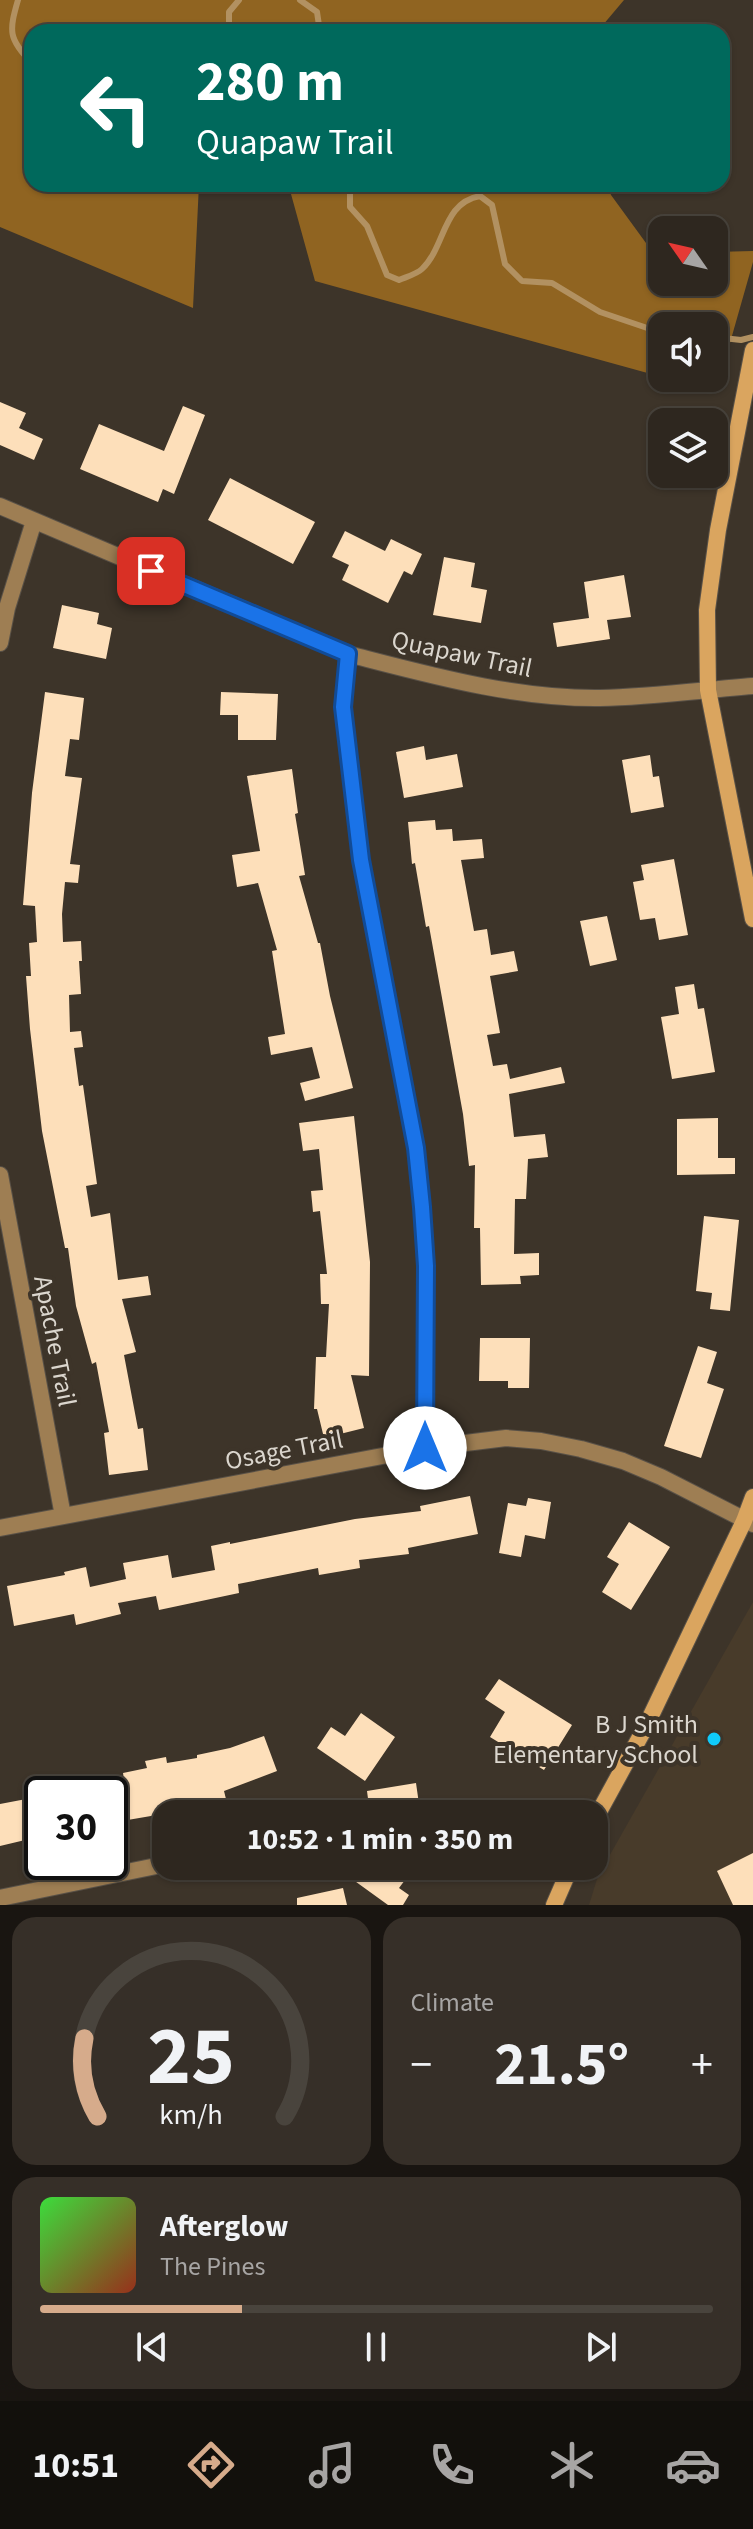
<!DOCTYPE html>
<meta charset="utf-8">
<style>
:root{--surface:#2e271f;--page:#362f28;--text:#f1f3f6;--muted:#a7a5a4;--line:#49443d;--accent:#d6ab8b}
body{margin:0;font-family:"Source Sans 3",sans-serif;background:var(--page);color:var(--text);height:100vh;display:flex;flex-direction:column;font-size:30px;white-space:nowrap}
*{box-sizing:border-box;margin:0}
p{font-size:26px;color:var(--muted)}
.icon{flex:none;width:44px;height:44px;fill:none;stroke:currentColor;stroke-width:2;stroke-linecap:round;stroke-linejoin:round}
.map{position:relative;height:1905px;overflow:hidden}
.sheet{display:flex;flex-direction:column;gap:12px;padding:12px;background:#191511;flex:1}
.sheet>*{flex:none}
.banner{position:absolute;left:24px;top:24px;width:706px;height:168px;border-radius:24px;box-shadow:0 2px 6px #0004,0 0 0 2px var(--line);background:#00695c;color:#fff;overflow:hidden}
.needle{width:52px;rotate:304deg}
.tools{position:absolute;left:648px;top:216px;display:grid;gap:16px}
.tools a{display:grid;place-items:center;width:80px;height:80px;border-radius:16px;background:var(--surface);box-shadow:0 2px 6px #0004,0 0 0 2px var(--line);font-size:40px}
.speed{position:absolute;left:24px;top:1776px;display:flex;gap:16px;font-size:40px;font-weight:700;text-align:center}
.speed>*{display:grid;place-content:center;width:104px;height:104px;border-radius:50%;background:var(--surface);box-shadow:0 2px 6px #0004,0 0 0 2px var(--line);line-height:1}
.speed .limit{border:4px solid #111;border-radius:12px;background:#fff;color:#111}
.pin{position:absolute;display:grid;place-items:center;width:68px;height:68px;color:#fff;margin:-34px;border-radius:16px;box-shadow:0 4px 12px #0006}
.me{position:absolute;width:88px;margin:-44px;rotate:0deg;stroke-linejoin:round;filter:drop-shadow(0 0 6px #0008)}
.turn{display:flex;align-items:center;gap:28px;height:168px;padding:0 40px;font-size:36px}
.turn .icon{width:104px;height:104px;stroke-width:2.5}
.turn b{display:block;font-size:56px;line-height:68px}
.big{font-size:60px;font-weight:700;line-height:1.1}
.sheet .widget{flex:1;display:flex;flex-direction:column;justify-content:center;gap:12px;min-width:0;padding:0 28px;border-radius:24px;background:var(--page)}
.sheet .dial{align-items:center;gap:0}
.dial svg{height:208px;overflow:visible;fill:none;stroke:var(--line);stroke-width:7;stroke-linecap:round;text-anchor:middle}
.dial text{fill:var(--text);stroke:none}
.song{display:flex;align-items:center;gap:24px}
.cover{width:96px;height:96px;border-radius:12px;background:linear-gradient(135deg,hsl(120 70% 55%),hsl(10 70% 35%))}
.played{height:8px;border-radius:4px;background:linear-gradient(90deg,var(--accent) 30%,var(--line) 30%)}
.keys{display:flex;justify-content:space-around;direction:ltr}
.heat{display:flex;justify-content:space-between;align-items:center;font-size:44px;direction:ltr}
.sheet .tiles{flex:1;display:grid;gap:12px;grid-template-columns:1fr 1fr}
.widget:last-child{grid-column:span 2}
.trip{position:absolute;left:152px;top:1800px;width:456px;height:80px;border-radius:24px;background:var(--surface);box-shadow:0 2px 6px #0004,0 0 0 2px var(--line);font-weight:700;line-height:80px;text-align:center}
.dock{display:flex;height:128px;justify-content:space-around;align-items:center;background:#12100c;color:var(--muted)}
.dock .icon{width:56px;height:56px}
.dock .selected{color:var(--accent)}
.dock b{font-size:36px;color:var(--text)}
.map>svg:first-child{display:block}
.built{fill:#483b2a}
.forest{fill:#906421}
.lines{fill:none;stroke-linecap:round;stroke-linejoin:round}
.stream{stroke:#b29161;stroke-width:6}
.building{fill:#fddfba}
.street-casing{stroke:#595147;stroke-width:18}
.secondary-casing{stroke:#595147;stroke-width:18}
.street{stroke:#9e7e53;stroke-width:16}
.secondary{stroke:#daa55f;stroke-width:16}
.route-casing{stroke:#114b97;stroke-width:20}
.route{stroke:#1a73e8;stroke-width:14}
.poi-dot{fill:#0fcafa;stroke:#3d3429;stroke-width:3}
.labels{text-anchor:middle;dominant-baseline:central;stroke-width:8;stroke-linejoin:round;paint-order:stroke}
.street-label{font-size:26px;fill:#dbd6ce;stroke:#3d3429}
.poi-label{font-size:26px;fill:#dbd6ce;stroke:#3d3429;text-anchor:end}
</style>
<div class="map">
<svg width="753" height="1905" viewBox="0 0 753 1905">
<rect width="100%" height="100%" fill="#3d3429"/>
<!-- built -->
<path class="built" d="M753,1602V1905H589L598,1876Z"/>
<!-- forest -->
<path class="forest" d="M0,0H624L597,32H32V184H199L193,308L0,227Z
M278,184H607L611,195L654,254H662V282H714V252L753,251V262L716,392L665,378H714V326H662V377L315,281L291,194Z"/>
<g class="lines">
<!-- stream -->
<path class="stream" d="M18,0C9,31 8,39 32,63
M300,0L317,12L320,32
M229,32V12L239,0
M350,184V207L367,226L387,275L399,280C406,277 417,274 422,269C446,246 442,203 480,196L492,205L505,264L522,281L552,283L600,312L662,333
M714,337L741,340L753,337"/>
</g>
<!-- building -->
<path class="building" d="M0,402L26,413L19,428L43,439L34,460L0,445Z
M183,406L205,415L174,494L163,489L158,502L80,469L99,424L164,451Z
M230,478L315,522L293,564L208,520Z
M345,531L385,551L391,539L422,554L412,575L404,571L388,603L342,580L349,565L332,557Z
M444,557L475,563L471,587L487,590L481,623L433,615Z
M624,575L631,617L607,620L610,639L557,647L553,623L589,618L584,582Z
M62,605L99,613L97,624L112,628L106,659L53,648Z
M45,692L84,698L79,740L70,739L65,776L82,778L70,864L80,865L78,883L65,882L62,914L63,942L81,941L82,961H79L81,994L69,995L70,1032L81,1031L83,1047L74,1048L79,1086L83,1085L97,1184L86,1186L91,1217L110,1213L118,1280L148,1276L151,1295L122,1299L136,1352L124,1355L138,1429L143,1428L148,1470L109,1475L104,1433L109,1432L96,1362L92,1364L76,1306L68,1248H65L42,1131L30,1029L26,976H31L29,943L37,942L35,906L23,905L32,793Z
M221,692L278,694L276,740H238V715H220Z
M424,746L426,760L457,754L463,787L404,798L396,752Z
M650,755L653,777L659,776L664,807L631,813L622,760Z
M292,769L298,813L295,814L305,875L299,876L318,943H320L330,996L353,1088L305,1101L300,1083L320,1078L312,1047L271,1055L268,1037L285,1034L272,951L277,950L258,883L237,887L232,855L260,851L247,776Z
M435,820L436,830L452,829L453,841L482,839L484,858L461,860L474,931L487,929L491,955L514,951L518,971L490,976L500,1033L487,1035L493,1066L507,1064L510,1079L561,1067L565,1083L509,1094L514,1137L545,1134L548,1157L528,1159L526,1199H515L514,1254L539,1253V1275L520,1276L521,1284L481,1285L480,1228H474L475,1165L469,1166L463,1114L429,926L426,927L415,863L412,864L408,822Z
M674,859L688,935L659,940L655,918L640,920L633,882L644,880L641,865Z
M607,916L617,960L590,966L580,921Z
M694,984L698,1009L704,1008L715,1072L672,1079L661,1017L679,1014L675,987Z
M354,1116L370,1262L369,1376L351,1375L364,1428L324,1438L317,1409H314L316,1357H326L329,1304H321L320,1274H327L320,1211L313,1212L311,1191L323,1190L319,1149L303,1151L299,1123Z
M718,1118V1158H735V1174L677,1175V1119Z
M704,1216L739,1220L730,1311L710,1309L712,1293L696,1291Z
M480,1338H530L529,1388H508V1381H479Z
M698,1346L717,1352L707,1383L724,1389L701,1458L664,1446Z
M470,1496L478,1534L408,1548L409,1554L359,1560L360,1568L319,1575L318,1568L238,1584L239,1593L159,1610L156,1596L118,1603L121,1614L76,1625L74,1614L14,1626L7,1586L65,1575L64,1572L86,1567L90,1587L126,1579L123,1563L168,1555L172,1578L215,1570L211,1546L230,1542V1544L355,1519L421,1511L420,1506Z
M528,1498L551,1502L545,1539L525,1535L521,1557L499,1553L508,1503L526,1506Z
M629,1522L670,1547L631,1610L602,1592L619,1564L607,1557Z
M499,1679L572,1725L544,1770L490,1737L505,1712L485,1699Z
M361,1713L395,1737L365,1781L317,1748L331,1727L345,1736Z
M264,1736L277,1771L224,1791L227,1803L110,1823V1788L125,1785L123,1773L147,1768L145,1761L166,1757L167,1763L197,1758V1755L230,1748Z
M416,1783L420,1811L400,1814H370L367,1791Z
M42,1796V1836L0,1846V1804Z
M753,1853V1905H733L717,1871Z
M361,1866H403L411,1872L399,1888L409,1895L403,1905H388L352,1879Z
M343,1888L347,1905H297V1898Z"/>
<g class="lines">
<!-- street casing -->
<g class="street-casing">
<path id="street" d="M0,506L348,654C430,675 515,699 600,698C651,697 703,690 753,686
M0,643L7,608L34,521
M348,654L343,707L361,860L416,1148L422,1207L426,1266L425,1448
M0,1175L63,1516
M0,1528L425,1448L506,1438L541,1441L581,1449L623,1461L661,1477L753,1524
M0,1898L166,1864"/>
</g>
<!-- secondary casing -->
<g class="secondary-casing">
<path id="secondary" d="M753,350L718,530L707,610L708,690L753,919
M594,1821L646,1726L744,1521L753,1497
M554,1905L571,1866"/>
</g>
<!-- street -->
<use href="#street" class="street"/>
<!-- secondary -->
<use href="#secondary" class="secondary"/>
</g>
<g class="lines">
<!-- route casing -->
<g class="route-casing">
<path id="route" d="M151,571L348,654L343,707L361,860L416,1148L422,1207L426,1266L425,1448"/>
</g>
<!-- route -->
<use href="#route" class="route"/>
</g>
<!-- markers -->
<circle class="poi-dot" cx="714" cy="1739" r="8"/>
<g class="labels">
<!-- street labels -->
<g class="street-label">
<text transform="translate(462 654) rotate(12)">Quapaw Trail</text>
<text transform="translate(55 1341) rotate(79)">Apache Trail</text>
<text transform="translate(284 1450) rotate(-11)">Osage Trail</text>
</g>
<!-- poi labels -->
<g class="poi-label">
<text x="698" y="1724">B J Smith<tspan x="698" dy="30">Elementary School</tspan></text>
</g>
</g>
</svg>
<div class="tools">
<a><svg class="needle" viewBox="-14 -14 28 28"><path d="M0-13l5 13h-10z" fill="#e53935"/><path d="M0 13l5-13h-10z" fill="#a7a5a4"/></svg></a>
<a><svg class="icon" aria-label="sound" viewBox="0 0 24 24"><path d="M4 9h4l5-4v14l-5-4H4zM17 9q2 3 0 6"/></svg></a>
<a><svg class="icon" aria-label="layers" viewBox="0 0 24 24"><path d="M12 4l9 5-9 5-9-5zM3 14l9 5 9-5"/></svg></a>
</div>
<div class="speed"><div class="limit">30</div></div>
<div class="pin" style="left:151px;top:571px;background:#d93025"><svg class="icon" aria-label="arrive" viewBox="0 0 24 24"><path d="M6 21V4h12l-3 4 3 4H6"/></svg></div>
<svg class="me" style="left:425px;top:1448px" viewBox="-20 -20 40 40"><circle r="19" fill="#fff"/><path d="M0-13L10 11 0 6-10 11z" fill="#1a73e8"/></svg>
<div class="trip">10:52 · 1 min · 350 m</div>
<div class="banner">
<div class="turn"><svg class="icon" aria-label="left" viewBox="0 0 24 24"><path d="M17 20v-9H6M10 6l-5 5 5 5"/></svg><div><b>280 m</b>Quapaw Trail</div></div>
</div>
</div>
<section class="sheet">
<div class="tiles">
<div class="widget dial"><svg viewBox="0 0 100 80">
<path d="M14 69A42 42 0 1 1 86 69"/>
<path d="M14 69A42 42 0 0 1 9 39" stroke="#d6ab8b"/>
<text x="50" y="56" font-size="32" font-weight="700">25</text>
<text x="50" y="72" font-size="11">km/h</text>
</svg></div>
<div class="widget"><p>Climate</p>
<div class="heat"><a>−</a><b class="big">21.5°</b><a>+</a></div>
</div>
<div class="widget">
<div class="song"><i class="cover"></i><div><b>Afterglow</b><p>The Pines</p></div></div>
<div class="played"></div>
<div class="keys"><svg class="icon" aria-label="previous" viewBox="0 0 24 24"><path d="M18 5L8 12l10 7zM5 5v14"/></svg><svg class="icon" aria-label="pause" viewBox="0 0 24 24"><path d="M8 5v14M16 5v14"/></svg><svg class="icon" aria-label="next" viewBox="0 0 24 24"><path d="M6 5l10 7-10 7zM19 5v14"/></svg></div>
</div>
</div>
</section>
<nav class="dock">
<b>10:51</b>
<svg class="icon selected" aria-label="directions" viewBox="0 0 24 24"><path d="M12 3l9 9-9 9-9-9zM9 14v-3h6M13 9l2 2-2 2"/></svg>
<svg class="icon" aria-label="music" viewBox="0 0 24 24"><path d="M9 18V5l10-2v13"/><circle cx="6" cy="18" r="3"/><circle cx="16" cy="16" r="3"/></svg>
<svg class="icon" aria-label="phone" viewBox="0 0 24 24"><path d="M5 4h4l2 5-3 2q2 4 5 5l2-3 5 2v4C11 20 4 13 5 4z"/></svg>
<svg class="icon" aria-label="climate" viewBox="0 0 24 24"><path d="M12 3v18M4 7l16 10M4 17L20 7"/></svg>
<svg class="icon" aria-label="car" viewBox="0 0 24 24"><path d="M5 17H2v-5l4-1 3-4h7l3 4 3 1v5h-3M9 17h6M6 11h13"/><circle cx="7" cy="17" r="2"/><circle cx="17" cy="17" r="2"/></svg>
</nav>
